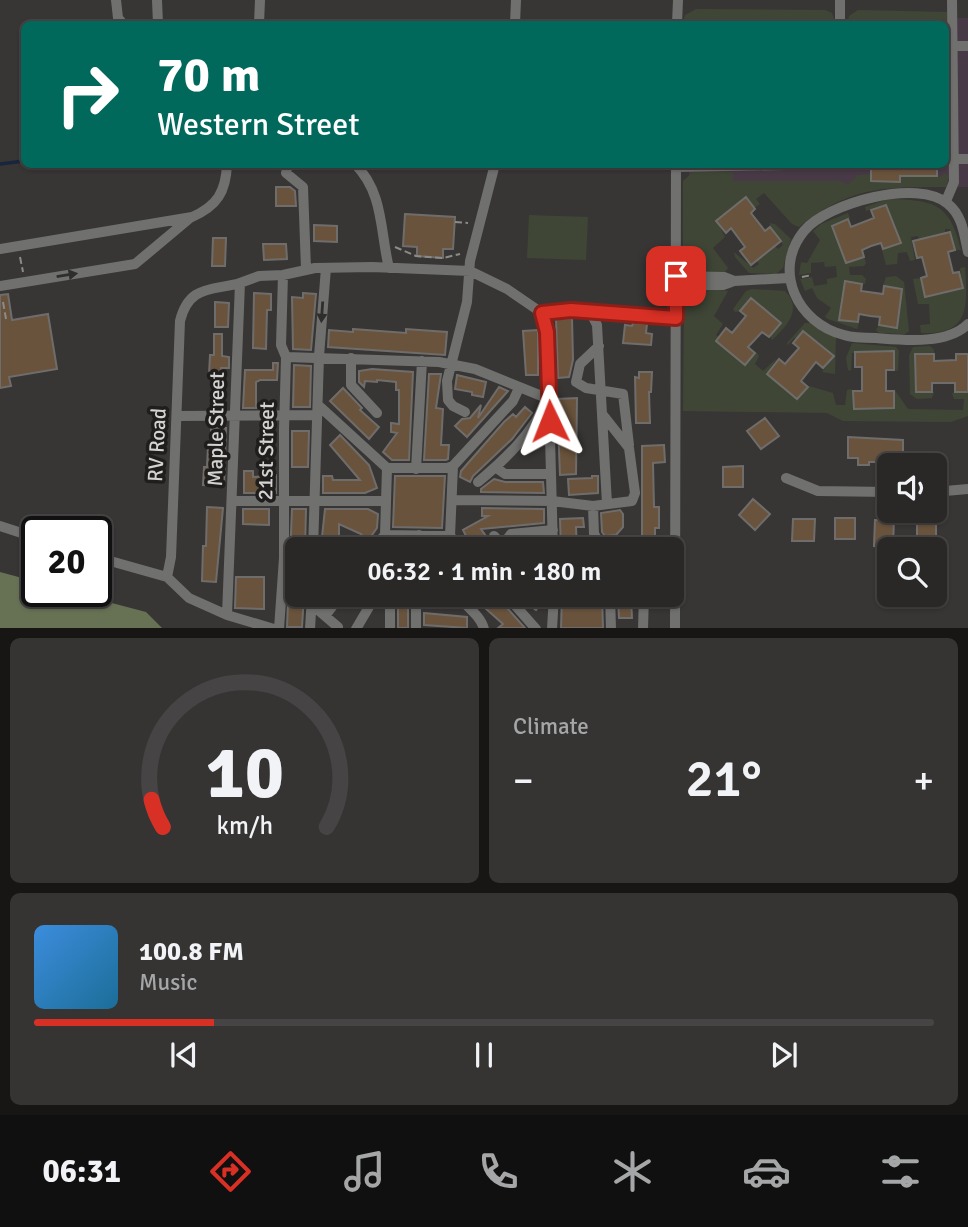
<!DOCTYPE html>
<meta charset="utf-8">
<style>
:root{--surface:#2a2827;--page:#363433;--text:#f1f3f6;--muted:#a5a6a7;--line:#464444;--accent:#d93025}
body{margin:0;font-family:Signika,sans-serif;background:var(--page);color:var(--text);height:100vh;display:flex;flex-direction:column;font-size:26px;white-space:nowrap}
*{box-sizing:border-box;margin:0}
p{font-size:23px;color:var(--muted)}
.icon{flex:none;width:38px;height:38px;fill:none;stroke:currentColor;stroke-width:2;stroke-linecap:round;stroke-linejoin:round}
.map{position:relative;height:628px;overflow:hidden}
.panel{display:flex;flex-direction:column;gap:10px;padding:10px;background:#171615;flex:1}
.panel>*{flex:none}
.top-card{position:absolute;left:21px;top:21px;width:928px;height:147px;border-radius:10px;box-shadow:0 2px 5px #0004,0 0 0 2px var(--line);background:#00695c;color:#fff;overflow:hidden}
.fabs{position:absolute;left:877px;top:453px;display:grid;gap:14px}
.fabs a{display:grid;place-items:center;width:70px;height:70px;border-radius:10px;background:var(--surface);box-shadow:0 2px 5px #0004,0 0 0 2px var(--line);font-size:35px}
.speed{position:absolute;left:21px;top:516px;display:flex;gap:14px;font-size:35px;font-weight:700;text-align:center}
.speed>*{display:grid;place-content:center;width:91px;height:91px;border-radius:50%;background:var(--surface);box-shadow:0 2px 5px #0004,0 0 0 2px var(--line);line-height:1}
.speed .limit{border:4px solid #111;border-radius:10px;background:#fff;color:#111}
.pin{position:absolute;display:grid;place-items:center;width:60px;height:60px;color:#fff;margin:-30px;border-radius:14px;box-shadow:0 4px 10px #0006}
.me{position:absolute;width:77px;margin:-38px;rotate:358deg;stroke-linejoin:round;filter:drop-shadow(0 0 5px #0008)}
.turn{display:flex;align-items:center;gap:24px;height:147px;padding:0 21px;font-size:32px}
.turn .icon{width:91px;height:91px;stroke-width:2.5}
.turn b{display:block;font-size:49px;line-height:60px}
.big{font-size:52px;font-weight:600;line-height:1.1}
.panel .card{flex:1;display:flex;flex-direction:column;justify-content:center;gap:10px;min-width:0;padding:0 24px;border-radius:10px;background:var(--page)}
.panel .dial{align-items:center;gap:0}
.dial svg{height:182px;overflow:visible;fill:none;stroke:var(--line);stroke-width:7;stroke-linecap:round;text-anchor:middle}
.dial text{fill:var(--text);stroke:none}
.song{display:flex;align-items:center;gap:21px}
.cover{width:84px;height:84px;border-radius:10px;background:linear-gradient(135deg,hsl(210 70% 55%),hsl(200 70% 35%))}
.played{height:7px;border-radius:4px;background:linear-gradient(90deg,var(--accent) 20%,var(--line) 20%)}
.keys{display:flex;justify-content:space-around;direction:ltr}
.heat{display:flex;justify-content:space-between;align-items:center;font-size:38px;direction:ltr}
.panel .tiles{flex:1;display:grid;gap:10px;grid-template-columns:1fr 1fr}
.card:last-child{grid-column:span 2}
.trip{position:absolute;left:285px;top:537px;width:399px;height:70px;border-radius:10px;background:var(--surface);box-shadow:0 2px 5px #0004,0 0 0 2px var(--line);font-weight:600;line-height:70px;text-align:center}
.tabs{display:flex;height:112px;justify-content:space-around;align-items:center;background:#111010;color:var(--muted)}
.tabs .icon{width:49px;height:49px}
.tabs .on{color:var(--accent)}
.tabs b{font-size:32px;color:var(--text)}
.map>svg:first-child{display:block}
.commercial{fill:#483946}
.green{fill:#3f4636}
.forest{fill:#677255}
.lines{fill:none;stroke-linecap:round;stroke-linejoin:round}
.stream{stroke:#19253c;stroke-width:3.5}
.building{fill:#69533c;stroke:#6f6d6b;stroke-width:2}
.path{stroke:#8d8b89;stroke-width:2;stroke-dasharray:7 3.5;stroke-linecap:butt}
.minor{stroke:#70706f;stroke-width:10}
.oneway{fill:#2f2e2d}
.route-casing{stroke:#8d1f18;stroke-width:18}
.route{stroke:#d93025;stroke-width:12}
.labels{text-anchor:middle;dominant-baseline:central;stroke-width:7;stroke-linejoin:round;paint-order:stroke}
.street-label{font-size:21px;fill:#d5d3d2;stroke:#1f1e1d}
</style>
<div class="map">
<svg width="968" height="629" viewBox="0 0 968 629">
<rect width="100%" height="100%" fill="#383634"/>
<!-- commercial -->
<path class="commercial" d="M968,18V187L689,188V165L945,164V24H687V21Z"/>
<!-- green -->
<path class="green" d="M696,9L825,10L832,13L836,24H683L685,15Z
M858,10L947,12V37L945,40V24H848L849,16Z
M693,172H730L733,173V181H840L848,184L858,175L871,174L872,181L900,182V176L941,177L944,173L949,176L946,187C884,187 850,186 799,227L792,224L764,193L756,199L760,204L754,208L745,198L717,221L725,237L713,248L728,268L724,273C707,273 693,276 683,261V181Z
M888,199C934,200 950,203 961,250H955L950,229H945V234L919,240L918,236L911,237L915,260L910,261L907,252L898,253L897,264L886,265L882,250L900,242L886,205L866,211L865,207Z
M848,213L850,218L832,226L846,263L864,257L866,263L864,266L849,267L850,275H862L866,279L865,284L845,282L839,319L859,323L857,329L828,319L825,317L831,308L817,298L812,288L805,291L800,279L812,277L814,286L827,284V279L837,277L836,266L825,267L824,262L811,263V273L799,275L801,262L807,263L820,240L813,231L821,224Z
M529,215L588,217L586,260L527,258Z
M769,223L775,224L791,239L783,268L776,274L749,273L735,257L734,252L753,268L759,264L756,260L775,246L778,249L783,245Z
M965,267C968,310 968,335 921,333L920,325L930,324L929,304H918L913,279L921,278L926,297L963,288L960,268Z
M896,276L904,282L909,331L905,334L879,333L876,330L879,325L897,328L902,289L883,286L886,277Z
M701,288L728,291L714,316L723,324L716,335L719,337L716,341L757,353L759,356L755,364L763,371L777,358L767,374L797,399L809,386L833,393L836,405H845L847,390L851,389L853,391L854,409L894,408V389L908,409L963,410L964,399H954L952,393L968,392V416L951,422L843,421L827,413L683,411L684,301L693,290Z
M752,289L785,291C803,309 787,326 772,340L770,336L780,323L751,299L740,311L735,312L733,309L746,291Z
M805,323H811L836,338L835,374L822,372L834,356L804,331L796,339L794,338L788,345L787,343Z
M852,343L896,347L899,351L898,371L894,370L893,351L852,353L851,371L848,370L846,358Z
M913,347L930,346L934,350V354L915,355L916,392H934L932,398L917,399L910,394L909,355Z"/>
<!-- forest -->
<path class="forest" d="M0,572L37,582V592H70L146,612L162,628H0Z"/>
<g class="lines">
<!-- stream -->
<path class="stream" d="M0,164L24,161"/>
</g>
<!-- building -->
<path class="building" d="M871,164H937V176H900V182L871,181Z
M276,187H290L295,191L296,206H276Z
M746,197L755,209L751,213L765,231L770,227L781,241L751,265L740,251L745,247L731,228L726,233L716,221Z
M886,205L901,243L883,249L881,243L871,246L862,250L864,257L846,263L832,226L848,219L851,227L874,218L871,210Z
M405,214L455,217L453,249H443V258L417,256V247L403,246Z
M314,225L337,226V242L314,241Z
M950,232L955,250L948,252L953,273L959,272L963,288L925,297L921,278L927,276L922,257L917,258L913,241Z
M213,238H226L225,266H212Z
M263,244H286L287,259L264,260Z
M845,281L862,284L861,291L883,294L884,286L902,289L897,328L879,325L880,317L870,316L859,314L858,322L839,320Z
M254,293L271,294V310H267L266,349L253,348Z
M303,293L316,294L311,350L293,349L292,297L303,298Z
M8,294L12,320L48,314L57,369L9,377L11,386L0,388V295Z
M751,298L781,323L769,337L762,332L748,347L755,353L745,365L716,341L726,328L732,333L746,316L740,311Z
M215,302L229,303L228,327H215Z
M572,318L573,360L569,377L558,378L556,319Z
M633,323L647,324L646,333L652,334L651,345L623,343L625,325L632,326Z
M353,329L406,333V329L447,332L445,355L328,347L329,330L353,332Z
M538,330V375H526L523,331Z
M803,331L834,356L823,368L816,362L801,381L808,387L797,399L767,374L779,359L785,364L791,357L799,348L793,343Z
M214,334H222V356L229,357V368H221V376L209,375L210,355H214Z
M894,351V370H886V391H894V408L854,409L853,391H862V367H855V352Z
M915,354H934V361L956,360V354H968V392H955V383H932V392H916Z
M273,363H278L277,380H260L256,382V408H243L245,370H273Z
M294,365L311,366L310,407H293Z
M372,369L413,372L409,460H392L383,452L397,433L391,432V423L399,424V390H396V382L377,380V382L365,381L364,387L359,382V371Z
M639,372H652L651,392H649L650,423H636L635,377L639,378Z
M429,374H441L436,408L443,409L441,445H449L448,459L446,460H424Z
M457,375L486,382L483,397L472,395V392L455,389Z
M499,387L508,391L467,437L455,426L462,419L470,418L481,405L478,418Z
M343,388L362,408L360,410L379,427L369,439L330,401Z
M577,398L576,474L560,475L557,399Z
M525,407L532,413L512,439L473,476L470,482L460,477L461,471L504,422L513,414L516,417Z
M765,418L779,436L761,449L747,431Z
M211,428H226L224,486L203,485L204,467H207L208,446H211Z
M292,431H309L308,467H292Z
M340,435L369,465L377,488L365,493H323V476H332L333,480H360L330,445Z
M848,437L903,440V462H869V465H858V458H848Z
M664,445L665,462L653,463L654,507H659V528H655V548H642V446Z
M743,466V487H723V467Z
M244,471H253V477L276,475V493H244Z
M395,476H445L442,528L393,527Z
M592,476H598V493L569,495L568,479L592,478Z
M494,479L505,482H543L544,493L481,492V489Z
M753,499L770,514L755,530L739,515Z
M207,507L223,508L216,582L202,581L203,546H206Z
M482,508L544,509V523L481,529L496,550H473L463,530L488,516H482Z
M243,509H269V525L243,524Z
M292,509H306L305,550H298V595H304L302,627H287Z
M325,509H368L378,514L377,528L367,542L361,534L339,524V547L321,546Z
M620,510L623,514V527L616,535L605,536L602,532L601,513Z
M883,517L894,518L893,547L874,546L875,520H883Z
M583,518L584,527H576L577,550H561L560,519Z
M835,518H855V539H835Z
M793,519H815L814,541H792Z
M917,520H936V544H917Z
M545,539V550L523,549V541Z
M236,577H264V609L235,608Z
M516,595H546L536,610Z
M562,595H602L603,628H561Z
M497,596L499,599L525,628H498L503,624L485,608Z
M618,598H631L632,618H619Z
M398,603L408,604V628H398Z
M424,613L467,617V628L424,625Z"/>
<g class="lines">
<!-- path -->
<path class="path" d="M455,222L468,223
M395,247L416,256L443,258L460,254
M20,257L23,272
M802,277L812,275
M3,302L6,319"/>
<!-- minor -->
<path class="minor" d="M116,0L118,18L123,24
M157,0L158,24
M259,24L260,0
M515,24L516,0
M677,24L678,0
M840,24V0
M948,46H968
M953,159H968
M288,164L286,173L303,187L306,269
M355,164C384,193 380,232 389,268
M676,167L835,164
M946,201L954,182L952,0
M0,249L192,217C217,206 226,192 227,164
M968,252C964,235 963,216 948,204C918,178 827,203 804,231C772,270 797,323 844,335C853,338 866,338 876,338C903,340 947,345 968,324
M676,276L724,277L734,281
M676,285H723L734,281L789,278
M0,286L135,264L190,218
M542,313L571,310L591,313L597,325L607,504
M542,313L547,332L548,361L553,550
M591,313L676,318
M599,346L580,364L576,382L586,388L623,394L629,445
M286,357L439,362L475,369L549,399C531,434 508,457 478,482
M351,358V385L377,413
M318,405L387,468
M465,412L453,406L448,400L447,381L467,302L470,261L495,164
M178,416L317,415
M453,466L450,536L385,535L387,468H447Z
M453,466L513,401L519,388
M495,467L505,474H551
M416,469L422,361
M786,478L818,491L889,492
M934,492L968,489
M452,500L552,501L593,506L632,501L635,493L629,448L603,415
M234,501H384
M593,506L594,534L604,550
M0,526L37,538
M450,536L463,550
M494,536L507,550
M503,545L511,534L553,530
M603,547L622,545L631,550
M313,550L319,356L326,268
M350,550L357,541
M371,550L385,535
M418,550L419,535
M96,557L167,577
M390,595V629
M457,595C466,606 481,616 484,629
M506,595L536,629
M610,595L611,629
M311,604L338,627
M227,615L189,598L167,577L171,557L180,321C189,285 211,291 240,283
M325,616L341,595
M274,629L227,615L240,283L259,276L283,275L315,268L372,267L470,271L507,289L542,313
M279,629L284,558V430L286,357L281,345L283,275
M310,629L312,595
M356,629L376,595
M416,629V595
M552,629L554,595
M643,629L644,595
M675,629L676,164"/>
</g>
<!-- one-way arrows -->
<defs><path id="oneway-solid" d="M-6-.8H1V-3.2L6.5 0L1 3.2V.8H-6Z" transform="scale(1.75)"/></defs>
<g class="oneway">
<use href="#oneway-solid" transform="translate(67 275) rotate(-9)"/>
<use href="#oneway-solid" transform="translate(322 312) rotate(94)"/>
</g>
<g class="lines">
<!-- route casing -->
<g class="route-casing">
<path id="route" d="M550,421L547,332L542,313L571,310L676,318V276"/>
</g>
<!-- route -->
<use href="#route" class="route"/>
</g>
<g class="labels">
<!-- street labels -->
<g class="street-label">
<text transform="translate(216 429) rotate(-89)">Maple Street</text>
<text transform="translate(157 445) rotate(-87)">RV Road</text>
<text transform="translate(266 451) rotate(-89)">21st Street</text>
</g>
</g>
</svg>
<div class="fabs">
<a><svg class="icon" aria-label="sound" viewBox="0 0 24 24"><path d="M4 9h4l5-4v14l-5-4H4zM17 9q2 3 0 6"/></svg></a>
<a><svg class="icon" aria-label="search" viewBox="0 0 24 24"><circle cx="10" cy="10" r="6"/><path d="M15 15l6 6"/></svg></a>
</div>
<div class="speed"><div class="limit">20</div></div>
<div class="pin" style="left:676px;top:276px;background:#d93025"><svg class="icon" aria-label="arrive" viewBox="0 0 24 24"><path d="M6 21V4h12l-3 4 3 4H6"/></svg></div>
<svg class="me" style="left:550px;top:421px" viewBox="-20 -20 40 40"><path d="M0-17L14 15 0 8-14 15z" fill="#d93025" stroke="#fff" stroke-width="4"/></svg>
<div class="trip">06:32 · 1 min · 180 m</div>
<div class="top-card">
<div class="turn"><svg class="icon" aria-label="right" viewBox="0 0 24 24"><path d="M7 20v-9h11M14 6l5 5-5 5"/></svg><div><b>70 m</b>Western Street</div></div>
</div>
</div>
<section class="panel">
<div class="tiles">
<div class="card dial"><svg viewBox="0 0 100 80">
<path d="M14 69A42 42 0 1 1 86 69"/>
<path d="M14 69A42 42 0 0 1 9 57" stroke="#d93025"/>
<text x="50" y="56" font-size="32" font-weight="700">10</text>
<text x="50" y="72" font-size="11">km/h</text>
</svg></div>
<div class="card"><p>Climate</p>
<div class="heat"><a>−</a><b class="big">21°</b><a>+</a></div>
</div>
<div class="card">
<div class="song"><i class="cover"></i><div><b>100.8 FM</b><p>Music</p></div></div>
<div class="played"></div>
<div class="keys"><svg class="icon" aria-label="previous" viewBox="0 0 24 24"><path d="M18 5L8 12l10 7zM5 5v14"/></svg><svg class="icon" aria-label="pause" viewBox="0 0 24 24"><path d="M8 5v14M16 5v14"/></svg><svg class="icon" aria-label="next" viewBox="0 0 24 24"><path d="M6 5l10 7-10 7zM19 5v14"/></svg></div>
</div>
</div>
</section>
<nav class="tabs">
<b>06:31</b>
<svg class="icon on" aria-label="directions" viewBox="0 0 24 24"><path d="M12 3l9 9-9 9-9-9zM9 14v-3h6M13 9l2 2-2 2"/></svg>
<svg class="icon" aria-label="music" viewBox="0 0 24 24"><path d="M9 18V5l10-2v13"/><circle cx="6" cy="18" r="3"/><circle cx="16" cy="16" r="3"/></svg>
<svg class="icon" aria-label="phone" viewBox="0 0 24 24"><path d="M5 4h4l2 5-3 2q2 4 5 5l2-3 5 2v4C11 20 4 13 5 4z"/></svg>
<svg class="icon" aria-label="climate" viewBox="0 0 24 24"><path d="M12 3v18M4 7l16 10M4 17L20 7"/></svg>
<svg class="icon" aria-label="car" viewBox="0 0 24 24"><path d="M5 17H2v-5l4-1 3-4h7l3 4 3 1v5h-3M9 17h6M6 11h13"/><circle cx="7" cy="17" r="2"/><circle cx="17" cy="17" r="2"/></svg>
<svg class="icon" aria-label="filters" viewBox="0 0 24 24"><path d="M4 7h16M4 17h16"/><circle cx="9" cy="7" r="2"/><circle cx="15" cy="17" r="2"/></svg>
</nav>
